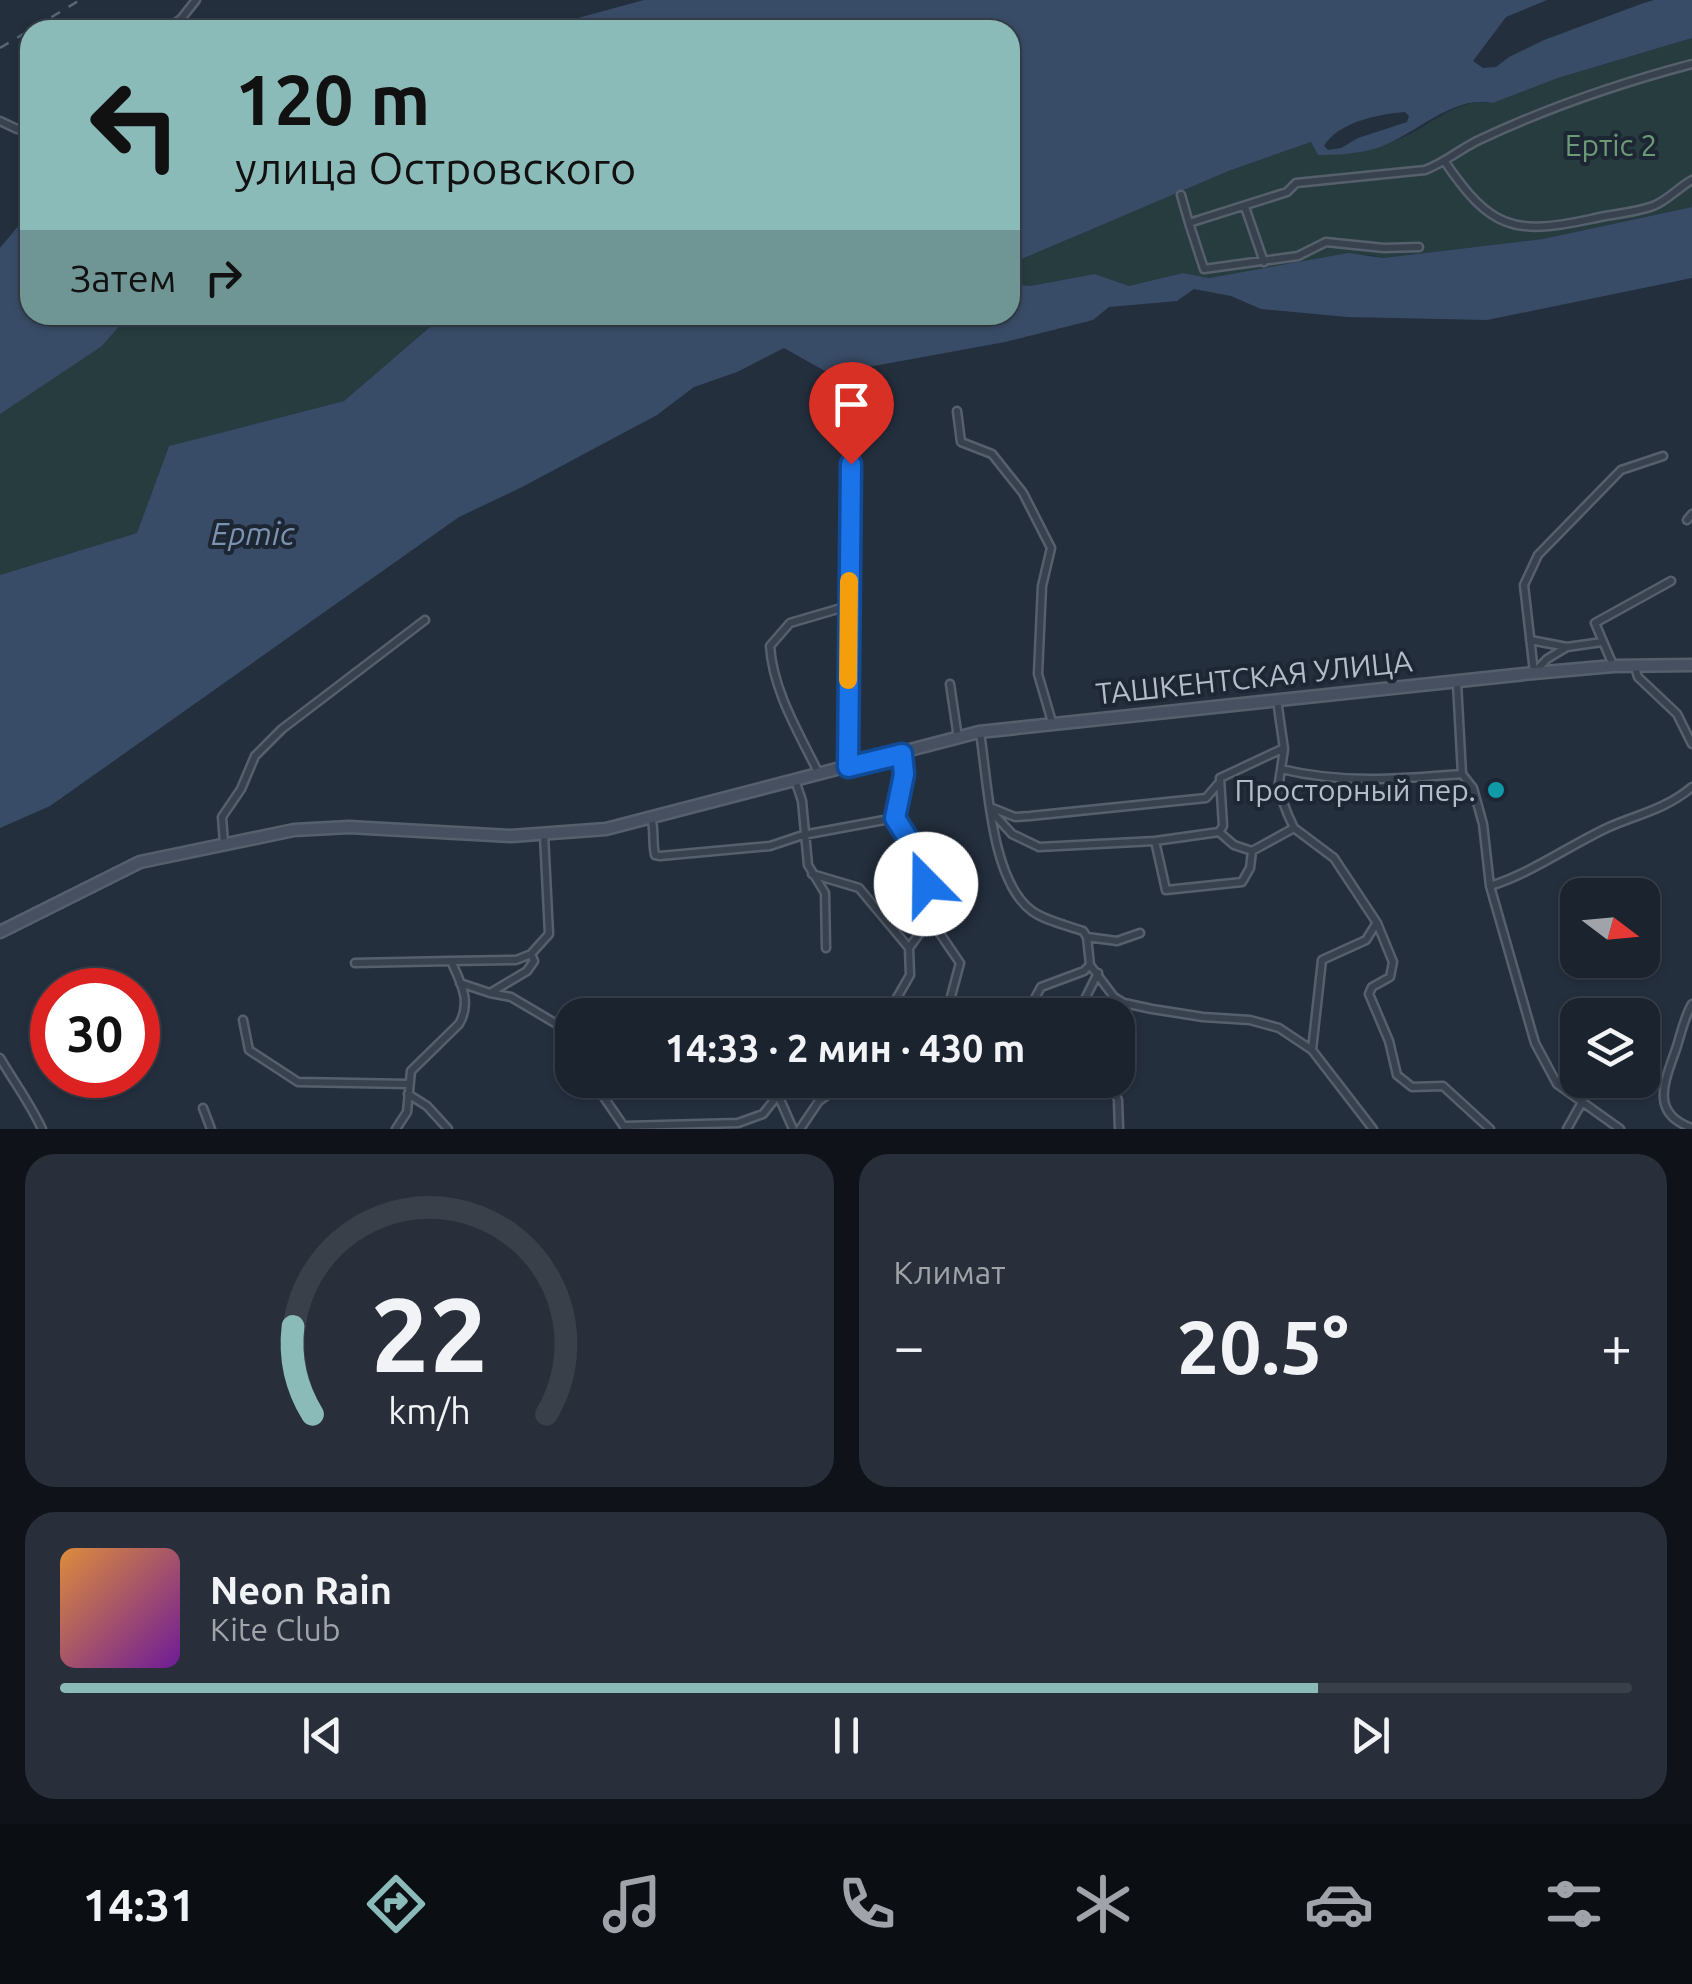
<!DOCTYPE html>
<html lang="ru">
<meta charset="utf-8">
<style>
:root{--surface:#1b232e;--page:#282f3a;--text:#f1f3f6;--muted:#a0a4aa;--line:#39404a;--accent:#8bbbb9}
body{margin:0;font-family:Ubuntu,sans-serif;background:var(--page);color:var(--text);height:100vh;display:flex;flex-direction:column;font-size:38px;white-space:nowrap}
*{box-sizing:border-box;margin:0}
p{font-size:32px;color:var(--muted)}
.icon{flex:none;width:55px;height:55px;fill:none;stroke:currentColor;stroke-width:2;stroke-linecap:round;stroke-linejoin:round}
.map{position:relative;height:1129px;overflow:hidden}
.details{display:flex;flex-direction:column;gap:25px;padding:25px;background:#0f1319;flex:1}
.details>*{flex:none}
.banner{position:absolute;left:20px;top:20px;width:1000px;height:305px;border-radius:30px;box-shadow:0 2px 8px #0004,0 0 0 2px var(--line);background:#8bbbb9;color:#111;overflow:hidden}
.needle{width:65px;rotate:106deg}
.buttons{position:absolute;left:1560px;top:878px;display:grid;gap:20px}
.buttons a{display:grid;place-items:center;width:100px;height:100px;border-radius:20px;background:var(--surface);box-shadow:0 2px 8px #0004,0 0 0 2px var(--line);font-size:50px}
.speed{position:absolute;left:30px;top:968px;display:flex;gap:20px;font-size:50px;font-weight:700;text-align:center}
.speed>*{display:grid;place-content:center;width:130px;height:130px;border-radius:50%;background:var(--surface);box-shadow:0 2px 8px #0004,0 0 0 2px var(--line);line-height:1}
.speed .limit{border:15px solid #d22;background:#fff;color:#111}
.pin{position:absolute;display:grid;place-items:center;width:85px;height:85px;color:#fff;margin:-102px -42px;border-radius:50% 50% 50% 0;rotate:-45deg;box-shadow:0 0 10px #0007}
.pin .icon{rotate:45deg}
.me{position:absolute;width:110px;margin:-55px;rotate:338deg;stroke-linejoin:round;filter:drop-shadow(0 0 8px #0008)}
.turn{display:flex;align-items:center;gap:35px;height:210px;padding:0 50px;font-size:45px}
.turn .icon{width:130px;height:130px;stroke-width:2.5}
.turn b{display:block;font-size:70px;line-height:85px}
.then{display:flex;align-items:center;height:95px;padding:0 50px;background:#0003;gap:20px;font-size:38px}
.big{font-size:75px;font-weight:700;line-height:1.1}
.details .widget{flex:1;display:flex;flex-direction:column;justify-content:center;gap:15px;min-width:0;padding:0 35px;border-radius:30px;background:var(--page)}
.details .dial{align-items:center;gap:0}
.dial svg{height:260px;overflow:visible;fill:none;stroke:var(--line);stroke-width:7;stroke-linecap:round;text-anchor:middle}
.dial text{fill:var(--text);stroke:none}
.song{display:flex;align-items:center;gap:30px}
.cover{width:120px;height:120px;border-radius:15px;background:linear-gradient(135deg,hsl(30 70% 55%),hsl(280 70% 35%))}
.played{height:10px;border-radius:5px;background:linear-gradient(90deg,var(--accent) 80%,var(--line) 80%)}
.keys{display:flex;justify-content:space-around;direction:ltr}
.heat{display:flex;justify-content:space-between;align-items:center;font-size:55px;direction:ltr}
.details .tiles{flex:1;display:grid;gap:25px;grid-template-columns:1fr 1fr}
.widget:last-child{grid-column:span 2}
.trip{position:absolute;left:555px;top:998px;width:580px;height:100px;border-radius:30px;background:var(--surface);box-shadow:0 2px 8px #0004,0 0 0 2px var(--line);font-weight:700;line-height:100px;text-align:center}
.tabs{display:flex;height:160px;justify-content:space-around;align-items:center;background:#0b0e12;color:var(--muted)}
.tabs .icon{width:70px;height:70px}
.tabs .current{color:var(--accent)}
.tabs b{font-size:45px;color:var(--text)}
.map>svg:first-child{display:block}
.green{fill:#263c3f}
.water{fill:#394c67;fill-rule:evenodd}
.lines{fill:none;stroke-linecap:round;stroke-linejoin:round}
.street-casing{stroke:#565f6c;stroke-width:11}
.secondary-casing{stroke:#565f6c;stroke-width:15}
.street{stroke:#38414e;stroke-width:6}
.secondary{stroke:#465061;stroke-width:10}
.rail{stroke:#5a6575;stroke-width:2.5;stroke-dasharray:10 10;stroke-linecap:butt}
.route-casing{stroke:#114b97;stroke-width:25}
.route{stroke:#1a73e8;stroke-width:18}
.slow{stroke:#f59e0b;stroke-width:18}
.culture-dot{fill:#0f9aa8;stroke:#1d2633;stroke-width:4}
.labels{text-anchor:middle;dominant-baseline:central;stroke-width:8;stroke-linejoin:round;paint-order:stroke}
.park-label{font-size:30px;fill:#6b9a76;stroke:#1d2633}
.street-label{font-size:30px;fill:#b4bcc9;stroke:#1d2633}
.poi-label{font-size:30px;fill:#b4bcc9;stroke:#1d2633;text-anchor:end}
.water-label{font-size:32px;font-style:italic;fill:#7c92b1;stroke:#1d2633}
</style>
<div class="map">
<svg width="1692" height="1129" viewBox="0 0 1692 1129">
<rect width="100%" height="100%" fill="#242f3e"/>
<!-- green -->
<path class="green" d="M1692,38V207L1543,239L1383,258L1371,255L1328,257L1209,278L1183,273L1129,286L1095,274L1030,286L1013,284C1006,276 1012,268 1017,261L1231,170L1311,142L1318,155C1344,150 1373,149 1397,140C1429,128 1457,96 1493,103L1558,78Z
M129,315H444L344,401L169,446L137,533L0,575V414L102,346Z"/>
<!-- water -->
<path class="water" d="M644,0H1547L1506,17L1473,61L1483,68L1496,67L1509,57L1544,40L1641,4L1654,0H1692V38L1558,78L1493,103C1451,94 1413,138 1374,149C1356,154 1336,155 1318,155L1311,142L1231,170L1017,261L1010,272V30H534ZM1405,112L1409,116L1407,122L1358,138L1341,148L1328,150L1324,146C1338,122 1379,114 1405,112Z
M1692,207V278L1487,320L1347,317L1261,309L1231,296L1194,289L1177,301L1109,307L1093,320L1005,342L830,374L784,348L737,372L694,387L657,415L524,486L459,517L50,806L0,828V575L137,533L169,446L344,401L444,315H1010V281L1013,284L1030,286L1095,274L1129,286L1183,273L1209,278L1348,253L1383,258L1543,239Z
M30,212V315H129L102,346L0,414V248Z"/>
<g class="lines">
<!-- street casing -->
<g class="street-casing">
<path id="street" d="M166,30L181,19L196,0
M0,121L17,129L30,125
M1445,162C1490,228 1513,236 1591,219C1611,214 1634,213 1653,206C1667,201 1679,187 1692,180
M1181,195L1189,223L1287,192L1296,183L1425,170C1446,162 1460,149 1479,140C1547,108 1620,83 1692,64
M1245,207L1264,262
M1189,223L1204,269L1298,256L1326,242L1384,248L1419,247
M957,411L961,442L992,454L1023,493L1051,548L1042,586L1038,674L1052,722
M844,441L851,463L848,767
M1687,520L1692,514
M1530,640L1567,647L1602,642
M1613,665L1595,623L1671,581
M1635,667L1638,677L1677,714L1692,744
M1534,672L1524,585L1538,555L1621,470L1663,456
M1535,672L1547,659L1567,647
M1457,683L1462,774L1473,788L1483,824L1490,886L1535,1043L1557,1084L1620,1129
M950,684L958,738
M1277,700L1284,749L1278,789L1288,815L1294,828L1334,858L1377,923L1393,962L1390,977L1372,987L1369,994L1389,1041L1397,1075L1412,1087L1443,1086L1490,1129
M980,733C988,781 990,880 1032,911C1046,921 1066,925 1083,931L1087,937L1090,965L1114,997L1124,1003L1152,1009L1203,1017L1250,1020L1279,1028L1312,1050L1373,1129
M1282,749L1220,778L1223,826L1219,832L1234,845L1252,851L1294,828
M1281,769C1342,784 1400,779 1462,774
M819,774C799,733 773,691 770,646L790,623L848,606
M795,780L802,801L808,865L825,893L826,948
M990,807L1015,817L1030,816L1206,798L1218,784
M993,813L1012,834L1039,847L1155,841L1219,832
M651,817C655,830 652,841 655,855L660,856L770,846L803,835L895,818
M544,835L549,934L531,954L534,961L527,971L490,993L511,997L560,1026L572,1047
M1155,841L1166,890L1242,882L1250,868L1252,851
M224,843L222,817L241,789L255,756L282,729L425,620
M812,874L859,888L909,948
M1490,886C1532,873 1568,846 1609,827C1639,814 1666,809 1692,787
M930,919L960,963L946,1015
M1087,937L1117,941L1140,933
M451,961L516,960L531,954
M355,963L451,961C461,983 472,1002 459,1024L411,1071L407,1112L396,1129
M460,983L490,993
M1692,1004C1684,1018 1681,1034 1676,1049C1665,1081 1649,1113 1692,1128
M887,1015L910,975L909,948L930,919C926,880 916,851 895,818L905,774L902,754
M1026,1015L1041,987L1084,971L1090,965
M1084,1015L1083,1003L1098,973
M243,1020L249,1050L298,1082L409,1084
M1312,1050L1322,960L1366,940L1376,924
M0,1058C14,1082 30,1103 42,1129
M592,1080L625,1128
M1110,1080L1118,1100L1119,1129
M408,1094L427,1106L448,1129
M203,1108L211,1129
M625,1126L738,1123L763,1114L778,1095L793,1129
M800,1129L819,1101L840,1086L842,1080
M1567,1129L1581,1104"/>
</g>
<!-- secondary casing -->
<g class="secondary-casing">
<path id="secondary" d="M0,932L140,862L294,830L349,827L511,836L606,829L979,732L1534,673L1613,666L1692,665"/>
</g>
<!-- street -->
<use href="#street" class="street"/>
<!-- secondary -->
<use href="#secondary" class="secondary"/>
<!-- rail -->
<path class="rail" d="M0,48L80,0"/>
</g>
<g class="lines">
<!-- route casing -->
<g class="route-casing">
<path id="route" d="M851,464L848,767L902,754L904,774L895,818L914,848L926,884"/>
</g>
<!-- route -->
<use href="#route" class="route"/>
<!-- slow -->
<path class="slow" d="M848,680L849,581"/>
</g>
<!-- markers -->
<circle class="culture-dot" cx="1496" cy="790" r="10"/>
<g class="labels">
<!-- park labels -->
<g class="park-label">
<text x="1611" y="145">Ертіс 2</text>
</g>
<!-- street labels -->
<g class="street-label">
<text transform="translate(1254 677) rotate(-6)">ТАШКЕНТСКАЯ УЛИЦА</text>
</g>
<!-- poi labels -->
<g class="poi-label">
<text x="1476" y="790">Просторный пер.</text>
</g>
<!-- water labels -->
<g class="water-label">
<text x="253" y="533">Ертіс</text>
</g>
</g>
</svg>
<div class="buttons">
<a><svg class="needle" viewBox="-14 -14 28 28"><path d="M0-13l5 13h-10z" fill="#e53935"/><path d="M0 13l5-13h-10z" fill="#a0a4aa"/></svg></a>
<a><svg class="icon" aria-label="layers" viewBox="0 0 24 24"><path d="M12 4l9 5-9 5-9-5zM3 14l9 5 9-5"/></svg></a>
</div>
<div class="speed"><div class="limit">30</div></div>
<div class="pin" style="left:851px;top:464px;background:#d93025"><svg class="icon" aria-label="arrive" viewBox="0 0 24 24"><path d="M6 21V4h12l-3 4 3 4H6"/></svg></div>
<svg class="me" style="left:926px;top:884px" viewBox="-20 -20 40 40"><circle r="19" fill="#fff"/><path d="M0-13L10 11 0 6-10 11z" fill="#1a73e8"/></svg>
<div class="trip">14:33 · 2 мин · 430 m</div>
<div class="banner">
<div class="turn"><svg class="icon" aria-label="left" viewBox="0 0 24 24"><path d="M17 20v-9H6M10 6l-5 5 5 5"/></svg><div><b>120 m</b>улица Островского</div></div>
<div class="then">Затем<svg class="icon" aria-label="right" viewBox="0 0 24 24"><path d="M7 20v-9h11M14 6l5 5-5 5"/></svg></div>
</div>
</div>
<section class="details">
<div class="tiles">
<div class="widget dial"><svg viewBox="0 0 100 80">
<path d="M14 69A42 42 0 1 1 86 69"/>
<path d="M14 69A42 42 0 0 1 8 42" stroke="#8bbbb9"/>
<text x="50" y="56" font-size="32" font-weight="700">22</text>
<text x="50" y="72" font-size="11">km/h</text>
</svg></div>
<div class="widget"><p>Климат</p>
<div class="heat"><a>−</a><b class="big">20.5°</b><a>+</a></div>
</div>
<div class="widget">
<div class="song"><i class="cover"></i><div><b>Neon Rain</b><p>Kite Club</p></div></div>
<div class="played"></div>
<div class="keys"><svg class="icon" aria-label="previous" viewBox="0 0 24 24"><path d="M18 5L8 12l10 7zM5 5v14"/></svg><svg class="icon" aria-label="pause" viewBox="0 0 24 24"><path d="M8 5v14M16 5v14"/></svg><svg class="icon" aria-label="next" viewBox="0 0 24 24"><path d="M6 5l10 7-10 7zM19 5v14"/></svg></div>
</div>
</div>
</section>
<nav class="tabs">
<b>14:31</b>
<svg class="icon current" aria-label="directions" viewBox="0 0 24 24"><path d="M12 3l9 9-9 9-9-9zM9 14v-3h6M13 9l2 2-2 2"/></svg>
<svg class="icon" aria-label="music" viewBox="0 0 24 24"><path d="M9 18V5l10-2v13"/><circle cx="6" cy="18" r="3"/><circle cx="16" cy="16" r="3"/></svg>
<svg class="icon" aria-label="phone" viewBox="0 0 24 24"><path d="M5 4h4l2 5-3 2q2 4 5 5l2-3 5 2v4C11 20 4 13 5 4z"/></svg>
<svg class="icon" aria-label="climate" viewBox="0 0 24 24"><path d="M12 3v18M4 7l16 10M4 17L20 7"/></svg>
<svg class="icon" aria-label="car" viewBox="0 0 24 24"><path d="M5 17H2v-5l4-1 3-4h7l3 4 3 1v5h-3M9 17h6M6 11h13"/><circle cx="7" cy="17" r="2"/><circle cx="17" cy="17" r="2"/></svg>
<svg class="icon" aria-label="filters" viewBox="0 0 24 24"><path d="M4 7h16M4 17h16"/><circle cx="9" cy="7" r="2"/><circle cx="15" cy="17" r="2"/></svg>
</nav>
